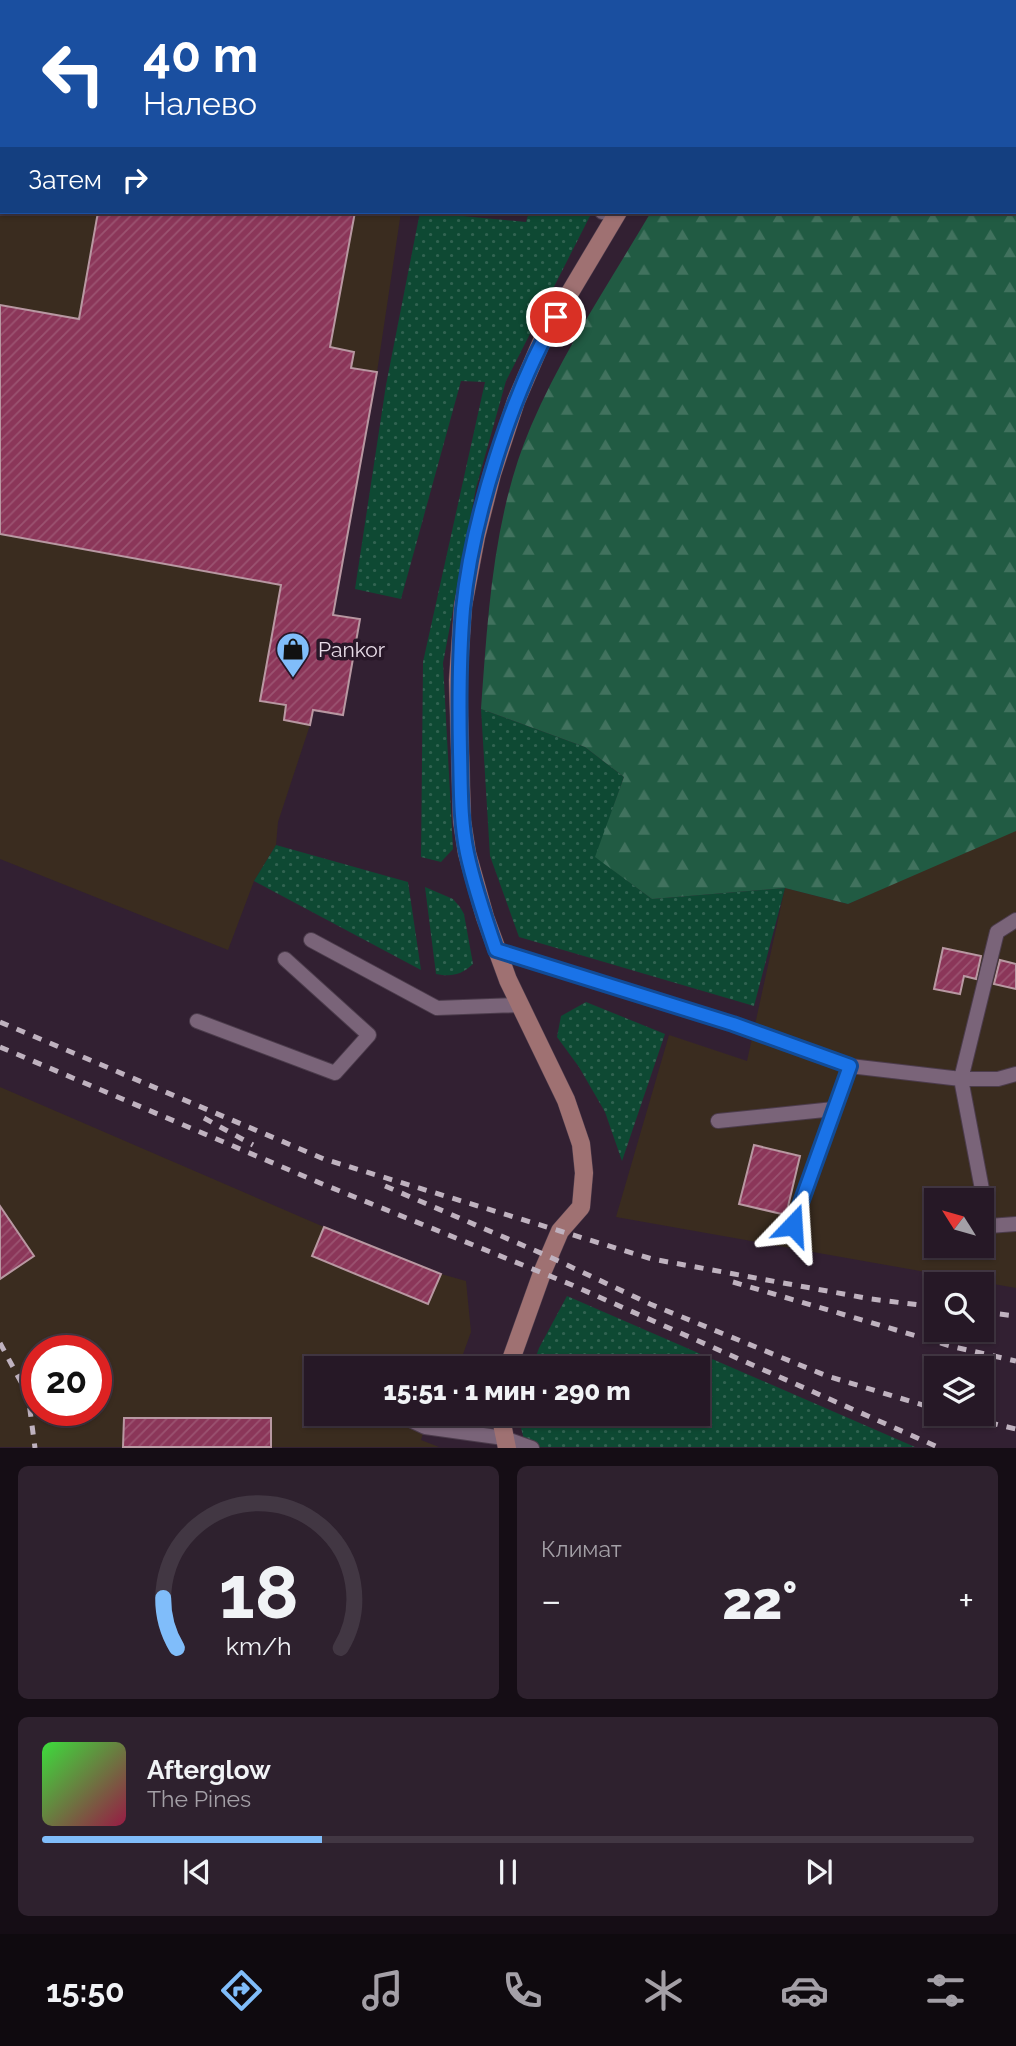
<!DOCTYPE html>
<html lang="ru">
<meta charset="utf-8">
<style>
:root{--surface:#261826;--page:#2e212e;--text:#f1f3f6;--muted:#a4a0a7;--line:#423743;--accent:#80bdfa}
body{margin:0;font-family:Raleway,sans-serif;background:var(--page);color:var(--text);height:100vh;display:flex;flex-direction:column;font-size:26px;white-space:nowrap}
*{box-sizing:border-box;margin:0}
p{font-size:23px;color:var(--muted)}
.icon{flex:none;width:38px;height:38px;fill:none;stroke:currentColor;stroke-width:2;stroke-linecap:round;stroke-linejoin:round}
.map{position:relative;height:1448px;overflow:hidden}
.drawer{display:flex;flex-direction:column;gap:18px;padding:18px;background:#150d15;flex:1}
.drawer>*{flex:none}
.hud{position:absolute;left:0px;top:0px;width:1017px;height:214px;box-shadow:0 2px 5px #0004,0 0 0 2px var(--line);background:#1a4fa0;color:#fff;overflow:hidden}
.needle{width:46px;rotate:307deg}
.tools{position:absolute;left:924px;top:1188px;display:grid;gap:14px}
.tools a{display:grid;place-items:center;width:70px;height:70px;border-radius:0px;background:var(--surface);box-shadow:0 2px 5px #0004,0 0 0 2px var(--line);font-size:35px}
.speed{position:absolute;left:21px;top:1335px;display:flex;gap:14px;font-size:35px;font-weight:700;text-align:center}
.speed>*{display:grid;place-content:center;width:91px;height:91px;border-radius:50%;background:var(--surface);box-shadow:0 2px 5px #0004,0 0 0 2px var(--line);line-height:1}
.speed .limit{border:10px solid #d22;background:#fff;color:#111}
.pin{position:absolute;display:grid;place-items:center;width:60px;height:60px;color:#fff;margin:-30px;border:4px solid #fff;border-radius:50%;box-shadow:0 2px 7px #0007}
.me{position:absolute;width:77px;margin:-38px;rotate:20deg;stroke-linejoin:round;filter:drop-shadow(0 0 5px #0008)}
.turn{display:flex;align-items:center;gap:24px;height:147px;padding:0 28px;font-size:32px}
.turn .icon{width:91px;height:91px;stroke-width:2.5}
.turn b{display:block;font-size:49px;line-height:60px}
.then{display:flex;align-items:center;height:66px;padding:0 28px;background:#0003;gap:14px;font-size:26px}
.big{font-size:52px;font-weight:800;line-height:1.1}
.drawer .widget{flex:1;display:flex;flex-direction:column;justify-content:center;gap:10px;min-width:0;padding:0 24px;border-radius:10px;background:var(--page)}
.drawer .dial{align-items:center;gap:0}
.dial svg{height:182px;overflow:visible;fill:none;stroke:var(--line);stroke-width:7;stroke-linecap:round;text-anchor:middle}
.dial text{fill:var(--text);stroke:none}
.song{display:flex;align-items:center;gap:21px}
.cover{width:84px;height:84px;border-radius:10px;background:linear-gradient(135deg,hsl(120 70% 55%),hsl(340 70% 35%))}
.played{height:7px;border-radius:4px;background:linear-gradient(90deg,var(--accent) 30%,var(--line) 30%)}
.keys{display:flex;justify-content:space-around;direction:ltr}
.heat{display:flex;justify-content:space-between;align-items:center;font-size:38px;direction:ltr}
.drawer .tiles{flex:1;display:grid;gap:18px;grid-template-columns:1fr 1fr}
.widget:last-child{grid-column:span 2}
.trip{position:absolute;left:304px;top:1356px;width:406px;height:70px;border-radius:0px;background:var(--surface);box-shadow:0 2px 5px #0004,0 0 0 2px var(--line);font-weight:800;line-height:70px;text-align:center}
.tabs{display:flex;height:112px;justify-content:space-around;align-items:center;background:#0f0a0f;color:var(--muted)}
.tabs .icon{width:49px;height:49px}
.tabs .current{color:var(--accent)}
.tabs b{font-size:32px;color:var(--text)}
.map>svg:first-child{display:block}
.industrial{fill:#3a2c1f;fill-rule:evenodd}
.grass{fill:url(#grass-dots)}
.forest{fill:url(#forest-firs)}
.building{fill:url(#building-hatch);stroke:#b898a2;stroke-width:2}
.lines{fill:none;stroke-linecap:round;stroke-linejoin:round}
.lane-casing{stroke:#4c3c4c;stroke-width:16}
.secondary-casing{stroke:#4c3c4c;stroke-width:19}
.lane{stroke:#7a6479;stroke-width:14}
.secondary{stroke:#9f7172;stroke-width:18}
.rail{stroke:#bfb2bf;stroke-width:5;stroke-dasharray:9 9;stroke-linecap:butt}
.route-casing{stroke:#114b97;stroke-width:18}
.route{stroke:#1a73e8;stroke-width:12}
.labels{text-anchor:middle;dominant-baseline:central;stroke-width:7;stroke-linejoin:round;paint-order:stroke}
.poi-label{font-size:21px;fill:#e9dde9;stroke:#281728;text-anchor:start}
</style>
<div class="map">
<svg width="1016" height="1448" viewBox="0 0 1016 1448">
<defs>
<pattern id="grass-dots" width="8" height="8" patternUnits="userSpaceOnUse" patternTransform="scale(1.75)"><rect width="8" height="8" fill="#0e4933"/><path d="M2 2h.1M6 6h.1" fill="none" stroke="#316351" stroke-width="1.8" stroke-linecap="round"/></pattern>
<pattern id="forest-firs" width="22" height="20" patternUnits="userSpaceOnUse" patternTransform="scale(1.75)"><rect width="22" height="20" fill="#215b43"/><path d="M5 1l3.5 6h-7zM16 11l3.5 6h-7z" fill="#41725e"/></pattern>
<pattern id="building-hatch" width="6" height="6" patternUnits="userSpaceOnUse" patternTransform="scale(1.75)"><rect width="6" height="6" fill="#8b3659"/><path d="M-1 1l2-2M0 6l6-6M5 7l2-2" fill="none" stroke="#9b5371"/></pattern>
</defs>
<rect width="100%" height="100%" fill="#322032"/>
<!-- industrial -->
<path class="industrial" d="M0,0H573L2,2V212H401L377,372L310,725L278,822L276,845L254,881L228,950L0,859Z
M1016,827V1288L616,1217L669,1035L747,1061L785,888L848,904ZM936,1200H982V1246H936Z
M0,1087L324,1227L441,1274L466,1281L471,1332L458,1368H317V1414H429L421,1440L439,1447H0ZM37,1351H96V1410H37Z"/>
<!-- grass -->
<path class="grass" d="M420,212L526,222L529,212H592L506,381L476,488L443,663L453,849L441,862L421,857L423,662L485,382L461,381L401,599L355,589L386,385Z
M481,709L585,747L624,777L596,857L652,899L785,888L754,1006L519,937L490,856Z
M276,845L408,882L421,970L254,881Z
M425,887L453,899L460,907L464,914L473,964C461,975 452,977 436,974Z
M586,1002L665,1034L622,1161L605,1112L579,1067L557,1037L561,1016Z
M567,1296L915,1447H526L520,1424L522,1414H698V1368H532L539,1348Z"/>
<!-- forest -->
<path class="forest" d="M835,0H1016V831L848,904L785,888L652,899L595,857L624,777L585,747L481,709C488,614 493,515 531,426C562,353 611,280 651,212H1015V2H833Z"/>
<!-- building -->
<path class="building" d="M98,212H355L330,347L354,352L351,368L377,372L333,615L360,619L343,715L313,710L310,725L284,720L286,705L260,701L281,585L0,534V305L79,319Z
M943,948L981,956L976,979L964,976L960,994L934,989Z
M1000,960L1016,964V989L994,984Z
M754,1145L800,1156L786,1215L739,1204Z
M0,1206L34,1256L0,1279Z
M324,1227L441,1274L428,1304L312,1256Z
M124,1418H271V1447H123Z"/>
<g class="lines">
<!-- lane casing -->
<g class="lane-casing">
<path id="lane" d="M602,212L617,213
M1016,920L997,932L961,1079L989,1226L1016,1224
M311,940L437,1008L520,1005
M496,950L733,1024L850,1066L961,1079H998L1016,1074
M197,1021L335,1073L369,1035L285,959
M718,1121L834,1109
M793,1225L850,1066
M397,1414L425,1427L504,1438L532,1448"/>
</g>
<!-- secondary casing -->
<g class="secondary-casing">
<path id="secondary" d="M774,2L775,0
M508,1368L542,1273L560,1231L581,1207L584,1173L581,1144L566,1100L508,980L485,917L467,853L462,821L458,680L463,606L476,537L492,474L516,401L544,336L618,212
M500,1414L507,1448"/>
</g>
<!-- lane -->
<use href="#lane" class="lane"/>
<!-- secondary -->
<use href="#secondary" class="secondary"/>
<!-- rail -->
<path class="rail" d="M0,1022L324,1159L560,1231L652,1259L871,1299L936,1307
M0,1047L320,1183L572,1285L940,1448
M204,1118L253,1145
M385,1186L550,1257L650,1304L827,1376L936,1409
M733,1282L954,1347L1016,1361
M982,1312L1016,1316
M0,1343L28,1395L35,1448
M954,1414L1016,1429"/>
</g>
<g class="lines">
<!-- route casing -->
<g class="route-casing">
<path id="route" d="M556,317C511,394 472,520 463,609C459,657 459,704 460,752C461,786 460,820 467,853C474,886 485,918 496,950L733,1024L850,1066L793,1225"/>
</g>
<!-- route -->
<use href="#route" class="route"/>
</g>
<!-- icons -->
<defs>
<g id="shop-pin" transform="scale(1.75)"><path d="M0 17L-7.5 6A9.5 9.5 0 1 1 7.5 6Z" fill="#80bdfa" stroke="#281728"/><path d="M-5-2.5h2.3a2.7 3.5 0 0 1 5.4 0H5L5.5 6h-11ZM-1.5-2.5h3a1.5 2.3 0 0 0-3 0Z" fill="#111"/></g>
</defs>
<g fill-rule="evenodd">
<use href="#shop-pin" x="293" y="649"/>
</g>
<g class="labels">
<!-- poi labels -->
<g class="poi-label">
<text x="318" y="649">Pankor</text>
</g>
</g>
</svg>
<div class="tools">
<a><svg class="needle" viewBox="-14 -14 28 28"><path d="M0-13l5 13h-10z" fill="#e53935"/><path d="M0 13l5-13h-10z" fill="#a4a0a7"/></svg></a>
<a><svg class="icon" aria-label="search" viewBox="0 0 24 24"><circle cx="10" cy="10" r="6"/><path d="M15 15l6 6"/></svg></a>
<a><svg class="icon" aria-label="layers" viewBox="0 0 24 24"><path d="M12 4l9 5-9 5-9-5zM3 14l9 5 9-5"/></svg></a>
</div>
<div class="speed"><div class="limit">20</div></div>
<div class="pin" style="left:556px;top:317px;background:#d93025"><svg class="icon" aria-label="arrive" viewBox="0 0 24 24"><path d="M6 21V4h12l-3 4 3 4H6"/></svg></div>
<svg class="me" style="left:793px;top:1225px" viewBox="-20 -20 40 40"><path d="M0-17L14 15 0 8-14 15z" fill="#1a73e8" stroke="#fff" stroke-width="4"/></svg>
<div class="trip">15:51 · 1 мин · 290 m</div>
<div class="hud">
<div class="turn"><svg class="icon" aria-label="left" viewBox="0 0 24 24"><path d="M17 20v-9H6M10 6l-5 5 5 5"/></svg><div><b>40 m</b>Налево</div></div>
<div class="then">Затем<svg class="icon" aria-label="right" viewBox="0 0 24 24"><path d="M7 20v-9h11M14 6l5 5-5 5"/></svg></div>
</div>
</div>
<section class="drawer">
<div class="tiles">
<div class="widget dial"><svg viewBox="0 0 100 80">
<path d="M14 69A42 42 0 1 1 86 69"/>
<path d="M14 69A42 42 0 0 1 8 47" stroke="#80bdfa"/>
<text x="50" y="56" font-size="32" font-weight="700">18</text>
<text x="50" y="72" font-size="11">km/h</text>
</svg></div>
<div class="widget"><p>Климат</p>
<div class="heat"><a>−</a><b class="big">22°</b><a>+</a></div>
</div>
<div class="widget">
<div class="song"><i class="cover"></i><div><b>Afterglow</b><p>The Pines</p></div></div>
<div class="played"></div>
<div class="keys"><svg class="icon" aria-label="previous" viewBox="0 0 24 24"><path d="M18 5L8 12l10 7zM5 5v14"/></svg><svg class="icon" aria-label="pause" viewBox="0 0 24 24"><path d="M8 5v14M16 5v14"/></svg><svg class="icon" aria-label="next" viewBox="0 0 24 24"><path d="M6 5l10 7-10 7zM19 5v14"/></svg></div>
</div>
</div>
</section>
<nav class="tabs">
<b>15:50</b>
<svg class="icon current" aria-label="directions" viewBox="0 0 24 24"><path d="M12 3l9 9-9 9-9-9zM9 14v-3h6M13 9l2 2-2 2"/></svg>
<svg class="icon" aria-label="music" viewBox="0 0 24 24"><path d="M9 18V5l10-2v13"/><circle cx="6" cy="18" r="3"/><circle cx="16" cy="16" r="3"/></svg>
<svg class="icon" aria-label="phone" viewBox="0 0 24 24"><path d="M5 4h4l2 5-3 2q2 4 5 5l2-3 5 2v4C11 20 4 13 5 4z"/></svg>
<svg class="icon" aria-label="climate" viewBox="0 0 24 24"><path d="M12 3v18M4 7l16 10M4 17L20 7"/></svg>
<svg class="icon" aria-label="car" viewBox="0 0 24 24"><path d="M5 17H2v-5l4-1 3-4h7l3 4 3 1v5h-3M9 17h6M6 11h13"/><circle cx="7" cy="17" r="2"/><circle cx="17" cy="17" r="2"/></svg>
<svg class="icon" aria-label="filters" viewBox="0 0 24 24"><path d="M4 7h16M4 17h16"/><circle cx="9" cy="7" r="2"/><circle cx="15" cy="17" r="2"/></svg>
</nav>
